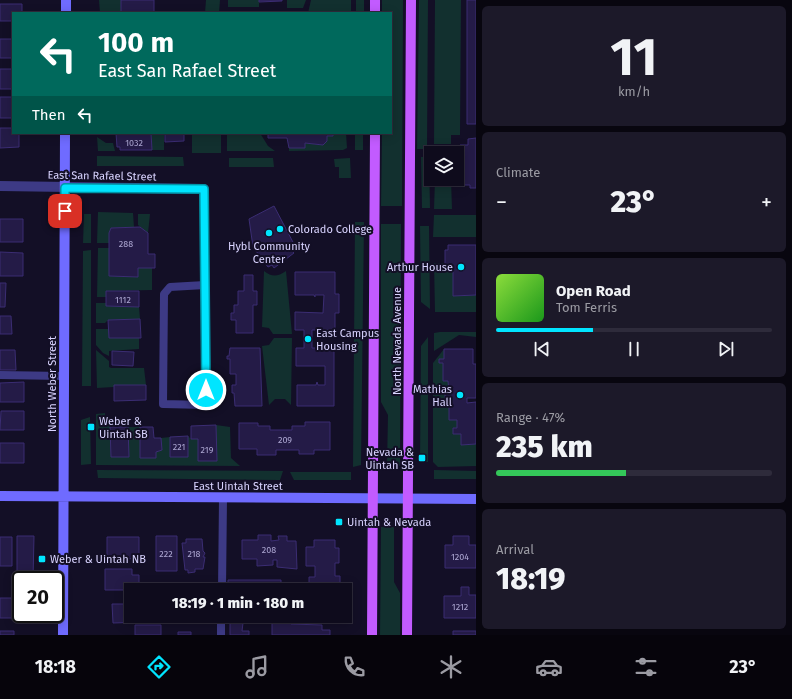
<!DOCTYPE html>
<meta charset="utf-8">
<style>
:root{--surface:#0e0b1c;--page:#1c1929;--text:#f1f3f6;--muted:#9b9ba3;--line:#2e2b3b;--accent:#00e5ff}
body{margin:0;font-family:"Fira Sans",sans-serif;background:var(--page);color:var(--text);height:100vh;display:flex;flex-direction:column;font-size:15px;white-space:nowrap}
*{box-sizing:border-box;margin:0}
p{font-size:13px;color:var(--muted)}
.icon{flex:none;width:22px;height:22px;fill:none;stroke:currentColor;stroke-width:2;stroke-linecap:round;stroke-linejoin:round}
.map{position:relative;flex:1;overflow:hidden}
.sheet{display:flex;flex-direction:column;gap:6px;padding:6px;background:#08060f;width:316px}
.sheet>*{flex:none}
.top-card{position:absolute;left:12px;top:12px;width:380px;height:122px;border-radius:0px;box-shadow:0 2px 10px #0003,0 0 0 1px var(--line);background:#00695c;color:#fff;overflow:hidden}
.tools{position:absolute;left:424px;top:146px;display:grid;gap:8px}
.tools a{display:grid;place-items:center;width:40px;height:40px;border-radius:0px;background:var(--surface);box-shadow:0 2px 10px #0003,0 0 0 1px var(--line);font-size:20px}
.speed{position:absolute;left:12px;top:571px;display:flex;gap:8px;font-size:20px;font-weight:700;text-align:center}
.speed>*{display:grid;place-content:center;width:52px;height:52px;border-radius:50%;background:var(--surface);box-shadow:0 2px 10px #0003,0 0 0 1px var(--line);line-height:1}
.speed .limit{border:2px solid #111;border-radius:6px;background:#fff;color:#111}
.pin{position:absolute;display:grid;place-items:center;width:34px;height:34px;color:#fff;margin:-17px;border-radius:8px;box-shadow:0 2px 6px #0006}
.me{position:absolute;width:44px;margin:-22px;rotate:0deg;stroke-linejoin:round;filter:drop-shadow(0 0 3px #0008)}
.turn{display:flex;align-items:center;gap:14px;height:84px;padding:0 20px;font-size:18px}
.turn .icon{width:52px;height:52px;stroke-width:2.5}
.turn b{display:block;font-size:28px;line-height:34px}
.then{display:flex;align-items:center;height:38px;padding:0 20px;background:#0003;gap:8px;font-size:15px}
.big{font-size:30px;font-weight:800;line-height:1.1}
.sheet .widget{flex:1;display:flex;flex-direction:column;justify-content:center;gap:6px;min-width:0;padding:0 14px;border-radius:6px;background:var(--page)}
.sheet .dial{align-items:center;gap:0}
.dial b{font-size:52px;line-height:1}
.song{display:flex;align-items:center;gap:12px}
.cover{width:48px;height:48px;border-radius:6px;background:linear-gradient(135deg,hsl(90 70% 55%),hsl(120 70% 35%))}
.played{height:4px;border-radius:2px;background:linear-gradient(90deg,var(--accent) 35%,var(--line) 35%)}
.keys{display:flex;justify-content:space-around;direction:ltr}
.heat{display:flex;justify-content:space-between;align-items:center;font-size:22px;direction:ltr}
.charge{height:6px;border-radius:3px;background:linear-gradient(90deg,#34c759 47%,var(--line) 0)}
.trip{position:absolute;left:124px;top:583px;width:228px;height:40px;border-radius:0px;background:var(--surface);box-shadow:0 2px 10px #0003,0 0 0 1px var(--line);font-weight:800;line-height:40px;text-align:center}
.tab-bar{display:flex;height:64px;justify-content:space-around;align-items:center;background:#06040b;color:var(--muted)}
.tab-bar .icon{width:28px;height:28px}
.tab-bar .active{color:var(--accent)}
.tab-bar b{font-size:18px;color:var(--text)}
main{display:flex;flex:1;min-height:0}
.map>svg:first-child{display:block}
.green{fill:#12302f}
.building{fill:#241b47;stroke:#3b2d73}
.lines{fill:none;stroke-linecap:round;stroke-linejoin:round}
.lane{stroke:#3d3a85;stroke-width:8}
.street{stroke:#3d3a85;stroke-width:10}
.secondary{stroke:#6f6bff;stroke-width:10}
.primary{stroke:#c25bff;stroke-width:10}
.route-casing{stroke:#0095a6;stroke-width:10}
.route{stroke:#00e5ff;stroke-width:7}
.poi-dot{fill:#00e5ff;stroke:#130f26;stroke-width:1.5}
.labels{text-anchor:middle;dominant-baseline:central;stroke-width:4;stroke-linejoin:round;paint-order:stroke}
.number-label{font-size:9px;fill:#aca6d1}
.street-label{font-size:11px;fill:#d9d4ff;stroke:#130f26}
.poi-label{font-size:11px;fill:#d9d4ff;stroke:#130f26;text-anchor:start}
</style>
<main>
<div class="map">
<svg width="476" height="635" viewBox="0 0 476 635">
<rect width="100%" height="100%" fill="#130f26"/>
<!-- green -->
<path class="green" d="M99,0H121V13H100Z
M206,0H220L219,13H205Z
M228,0H259V7H228Z
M287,0H306L303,8H287Z
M311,0H351V13H308Z
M356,0H364V13H356Z
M382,0H403L402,206H381L382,133H391V13H382Z
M419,0H428L427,149H417Z
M435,0H461L460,135H451V144H434Z
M151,133H164V150H152Z
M212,133H221V153H192V135H212Z
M227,133H260L268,146L275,151H227Z
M333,133H346L347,148L343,150L289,151V148H305V143L323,145L327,141V136H333Z
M355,133H363V150H355Z
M97,137L106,143H113L115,151H98Z
M97,156L183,157L184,166H97Z
M421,157H429L430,208H422Z
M229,158H273L274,167H229Z
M350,158L351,178H339V167H335L334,159Z
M435,179H451L452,209H434Z
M98,212L133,213L134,227L111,228L109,233V243H97Z
M84,214H91V243H83Z
M138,214H150L148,233L138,225Z
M434,215H476V237H433Z
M355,222H364L361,465L353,467Z
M381,224H401L400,466H387L388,415L381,402Z
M420,226H429L430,309L421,302Z
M98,248H109V276L137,277L138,268H152V290L107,291L106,297H97Z
M91,250V386H82L83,251Z
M434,263H445V270H453V296L476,295V312H435Z
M264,271C272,277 277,277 286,271L292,334H273L269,328L262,327Z
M96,303H106V306L139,307L140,319L108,320L105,323H96Z
M96,329H109V338H139V349L109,351V356L103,353L96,345Z
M440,332H476V337L459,335L434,351V333Z
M428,337V462H420L421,346Z
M274,338H292L291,405L285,399H275L269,405L262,346L269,345Z
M444,349V359L439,360V363H443V381H448L449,392L445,393V403L449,404V419L457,420V428L453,434H461V445L476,444V466L438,467L433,462V363Z
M96,350L109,361V367L111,368H144L146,385L97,388Z
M105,413V422L110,427L111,457L129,456L128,427H140V458H156V452L162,450L161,438L170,437V457H188V436L191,439H198V461H217L216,425L230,427L231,458L240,466L96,465V414Z
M90,417L91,464L81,465V420Z
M97,470L283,471L280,480L98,478Z
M434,470L476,471V479H434Z
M290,472H351V480H294Z
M381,527H394V582L400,593V635H380Z"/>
<!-- building -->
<path class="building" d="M121,0H154V13H121Z
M259,0H282V1L259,2Z
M467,0H476V124H467Z
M0,4H22V13H13V21H0Z
M0,39H13V58H0Z
M0,69H13V89H0Z
M0,97H13V118H0Z
M0,128H13V133H19V147L0,148Z
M116,133H151L152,150H120V147H117Z
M165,133H184V141L165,142Z
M268,133H333V136H327V141L323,145L305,143V148H289L287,138H268Z
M476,138V188H470V185H460L457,153H451V149H460V145H468V139Z
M274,206L295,246L290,249L294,253L274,268L272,265L268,267L253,247L249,219Z
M0,219H23V242H0Z
M140,227L148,233V254H155V268H138V277L109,276V233L111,228Z
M448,245H476V295L453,296V270H445V250H448Z
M0,252L23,253V276H0Z
M295,272H335V294H339V313H335V330H312V348H334V406H297V385H316L317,382L318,385H325V366H296V348H304V330H295V312L323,313L324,295H315V297L314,295H295Z
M244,275H253V291H257V305H253V333H236V320H231V313H234V305H238V291H244Z
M0,283H6L5,307H0Z
M106,291H139V307L106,306Z
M0,316H11L12,334H0Z
M140,319L141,338H109L108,320Z
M230,348H260L262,406H235L234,393H232V385H236V374H230V359H227V356H229Z
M444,349H473V364H476V398H467V403L476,402V444L461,445V434H453V428H457V420H449V404H445V392H449L448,381H443V363H439V359H444Z
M0,350H15L16,370H0Z
M112,351L134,352L133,366L112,365Z
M24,382V402H0V383Z
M114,385H146V400L114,401Z
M1,411H24V430H0Z
M305,422H330V450H314V454H299V450H276V455H257V449H239V423H258V426H270V430H292V426H305Z
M216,425L217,461H198V439H191V426Z
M110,427H128L129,457H111Z
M140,427H153L154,438H161L162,450L156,452V458H140Z
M188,436V457H170V437Z
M0,443H24V463H0Z
M258,535H271V541L279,540L278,536H287V541H296L297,569L277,567V560H273V565L257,566V559H242V540H258Z
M17,536H34L33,580L17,581Z
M156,536H177V571H156Z
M453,536H469V545H476V568H445V545H453Z
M0,537H12V566H0Z
M107,537H139V559L107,558Z
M186,539H202L203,551L205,553L203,557H205L203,569H195V572L188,573V570H185L182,543H186Z
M314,540H335V548H339V563H335V576H340V585L309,586V577H315V566H306V547H314Z
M105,569H132V575H139V590H105Z
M228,580H281V590H228Z
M461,587H469V595H476V618H444V596H461Z
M0,598H21L22,618H0Z
M112,604H131V616H144V622L113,623Z
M250,616H291V624L322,625V630H330V635H272V622H250Z
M230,623H243L242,631H249V635H230Z
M135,625H161V635H135Z
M0,631H14V635H0Z
M453,631H476V635H453Z
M178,632H191V635H178Z"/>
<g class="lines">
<!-- lane -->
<path class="lane" d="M204,189L206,405L163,404L164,294L170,287L205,285
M0,375L64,376
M222,590L223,498
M221,635V616"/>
<!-- street -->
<path class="street" d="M0,186L204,189"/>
<!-- secondary -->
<path class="secondary" d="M66,13V0
M0,496L476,499
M63,635L65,133"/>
<!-- primary -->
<path class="primary" d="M375,0V13
M372,635L375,133
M407,635L411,0"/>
</g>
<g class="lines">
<!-- route casing -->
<g class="route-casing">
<path id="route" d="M65,211V188L204,189L206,390"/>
</g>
<!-- route -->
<use href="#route" class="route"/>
</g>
<!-- markers -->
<g class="poi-dot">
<circle cx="280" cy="229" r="4"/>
<circle cx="269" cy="233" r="4"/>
<circle cx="461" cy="267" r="4"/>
<circle cx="308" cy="339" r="4"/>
<circle cx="460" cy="395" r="4"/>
<rect x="87" y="423" width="8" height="8" rx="2"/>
<rect x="418" y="454" width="8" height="8" rx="2"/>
<rect x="335" y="518" width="8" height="8" rx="2"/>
<rect x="38" y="555" width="8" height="8" rx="2"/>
</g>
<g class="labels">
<!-- number labels -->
<g class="number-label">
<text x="134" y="143">1032</text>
<text x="126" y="244">288</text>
<text x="123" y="300">1112</text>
<text x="285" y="440">209</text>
<text x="179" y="447">221</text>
<text x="207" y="450">219</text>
<text x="269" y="550">208</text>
<text x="166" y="554">222</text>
<text x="194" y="554">218</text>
<text x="460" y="557">1204</text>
<text x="460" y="607">1212</text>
</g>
<!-- street labels -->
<g class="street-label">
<text transform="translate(102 176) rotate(1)">East San Rafael Street</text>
<text transform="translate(397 341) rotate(-90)">North Nevada Avenue</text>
<text transform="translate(52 384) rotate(-90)">North Weber Street</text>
<text x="238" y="486">East Uintah Street</text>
</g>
<!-- poi labels -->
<g class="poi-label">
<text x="288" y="229">Colorado College</text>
<text x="269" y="246" text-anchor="middle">Hybl Community<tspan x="269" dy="13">Center</tspan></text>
<text x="453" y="267" text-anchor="end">Arthur House</text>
<text x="316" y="333">East Campus<tspan x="316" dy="13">Housing</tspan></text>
<text x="452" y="389" text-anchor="end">Mathias<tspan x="452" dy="13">Hall</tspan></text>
<text x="99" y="421">Weber &amp;<tspan x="99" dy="13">Uintah SB</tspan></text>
<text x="414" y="452" text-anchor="end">Nevada &amp;<tspan x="414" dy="13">Uintah SB</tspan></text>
<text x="347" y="522">Uintah &amp; Nevada</text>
<text x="50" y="559">Weber &amp; Uintah NB</text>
</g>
</g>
</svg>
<div class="tools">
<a><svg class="icon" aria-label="layers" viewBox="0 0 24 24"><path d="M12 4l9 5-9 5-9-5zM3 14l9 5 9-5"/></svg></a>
</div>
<div class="speed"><div class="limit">20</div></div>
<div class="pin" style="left:65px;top:211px;background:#d93025"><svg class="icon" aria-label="arrive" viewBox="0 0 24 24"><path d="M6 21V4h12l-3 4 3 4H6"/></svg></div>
<svg class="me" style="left:206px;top:390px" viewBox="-20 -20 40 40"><circle r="17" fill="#00e5ff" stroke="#fff" stroke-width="3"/><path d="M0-11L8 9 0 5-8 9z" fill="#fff"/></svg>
<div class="trip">18:19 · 1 min · 180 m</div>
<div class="top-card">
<div class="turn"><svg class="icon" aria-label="left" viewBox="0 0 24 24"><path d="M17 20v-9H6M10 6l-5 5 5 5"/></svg><div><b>100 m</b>East San Rafael Street</div></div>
<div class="then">Then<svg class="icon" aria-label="left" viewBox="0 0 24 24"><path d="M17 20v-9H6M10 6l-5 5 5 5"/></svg></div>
</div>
</div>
<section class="sheet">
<div class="widget dial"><b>11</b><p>km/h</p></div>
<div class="widget"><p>Climate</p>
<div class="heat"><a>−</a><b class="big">23°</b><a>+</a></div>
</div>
<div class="widget">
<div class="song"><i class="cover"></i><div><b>Open Road</b><p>Tom Ferris</p></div></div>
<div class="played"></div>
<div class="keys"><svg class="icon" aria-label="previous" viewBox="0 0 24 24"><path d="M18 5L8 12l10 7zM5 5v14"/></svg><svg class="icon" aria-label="pause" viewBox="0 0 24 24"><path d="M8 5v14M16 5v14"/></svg><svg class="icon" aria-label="next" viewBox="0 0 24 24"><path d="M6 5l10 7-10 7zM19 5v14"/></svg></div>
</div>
<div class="widget"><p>Range · 47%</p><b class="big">235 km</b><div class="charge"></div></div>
<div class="widget"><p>Arrival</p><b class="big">18:19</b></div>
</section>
</main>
<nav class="tab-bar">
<b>18:18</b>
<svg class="icon active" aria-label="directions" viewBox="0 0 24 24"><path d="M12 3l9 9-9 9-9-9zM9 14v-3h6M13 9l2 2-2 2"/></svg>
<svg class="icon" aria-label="music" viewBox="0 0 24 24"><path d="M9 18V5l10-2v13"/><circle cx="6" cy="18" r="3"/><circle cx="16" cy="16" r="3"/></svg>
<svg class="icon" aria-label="phone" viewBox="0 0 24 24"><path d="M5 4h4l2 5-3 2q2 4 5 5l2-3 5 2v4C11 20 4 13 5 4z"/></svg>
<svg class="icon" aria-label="climate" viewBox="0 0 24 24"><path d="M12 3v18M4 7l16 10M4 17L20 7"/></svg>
<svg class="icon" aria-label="car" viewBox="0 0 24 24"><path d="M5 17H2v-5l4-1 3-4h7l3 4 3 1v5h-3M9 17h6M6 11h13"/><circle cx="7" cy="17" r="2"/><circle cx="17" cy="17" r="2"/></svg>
<svg class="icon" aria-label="filters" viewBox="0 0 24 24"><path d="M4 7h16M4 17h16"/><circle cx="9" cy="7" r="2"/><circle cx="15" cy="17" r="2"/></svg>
<b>23°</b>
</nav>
